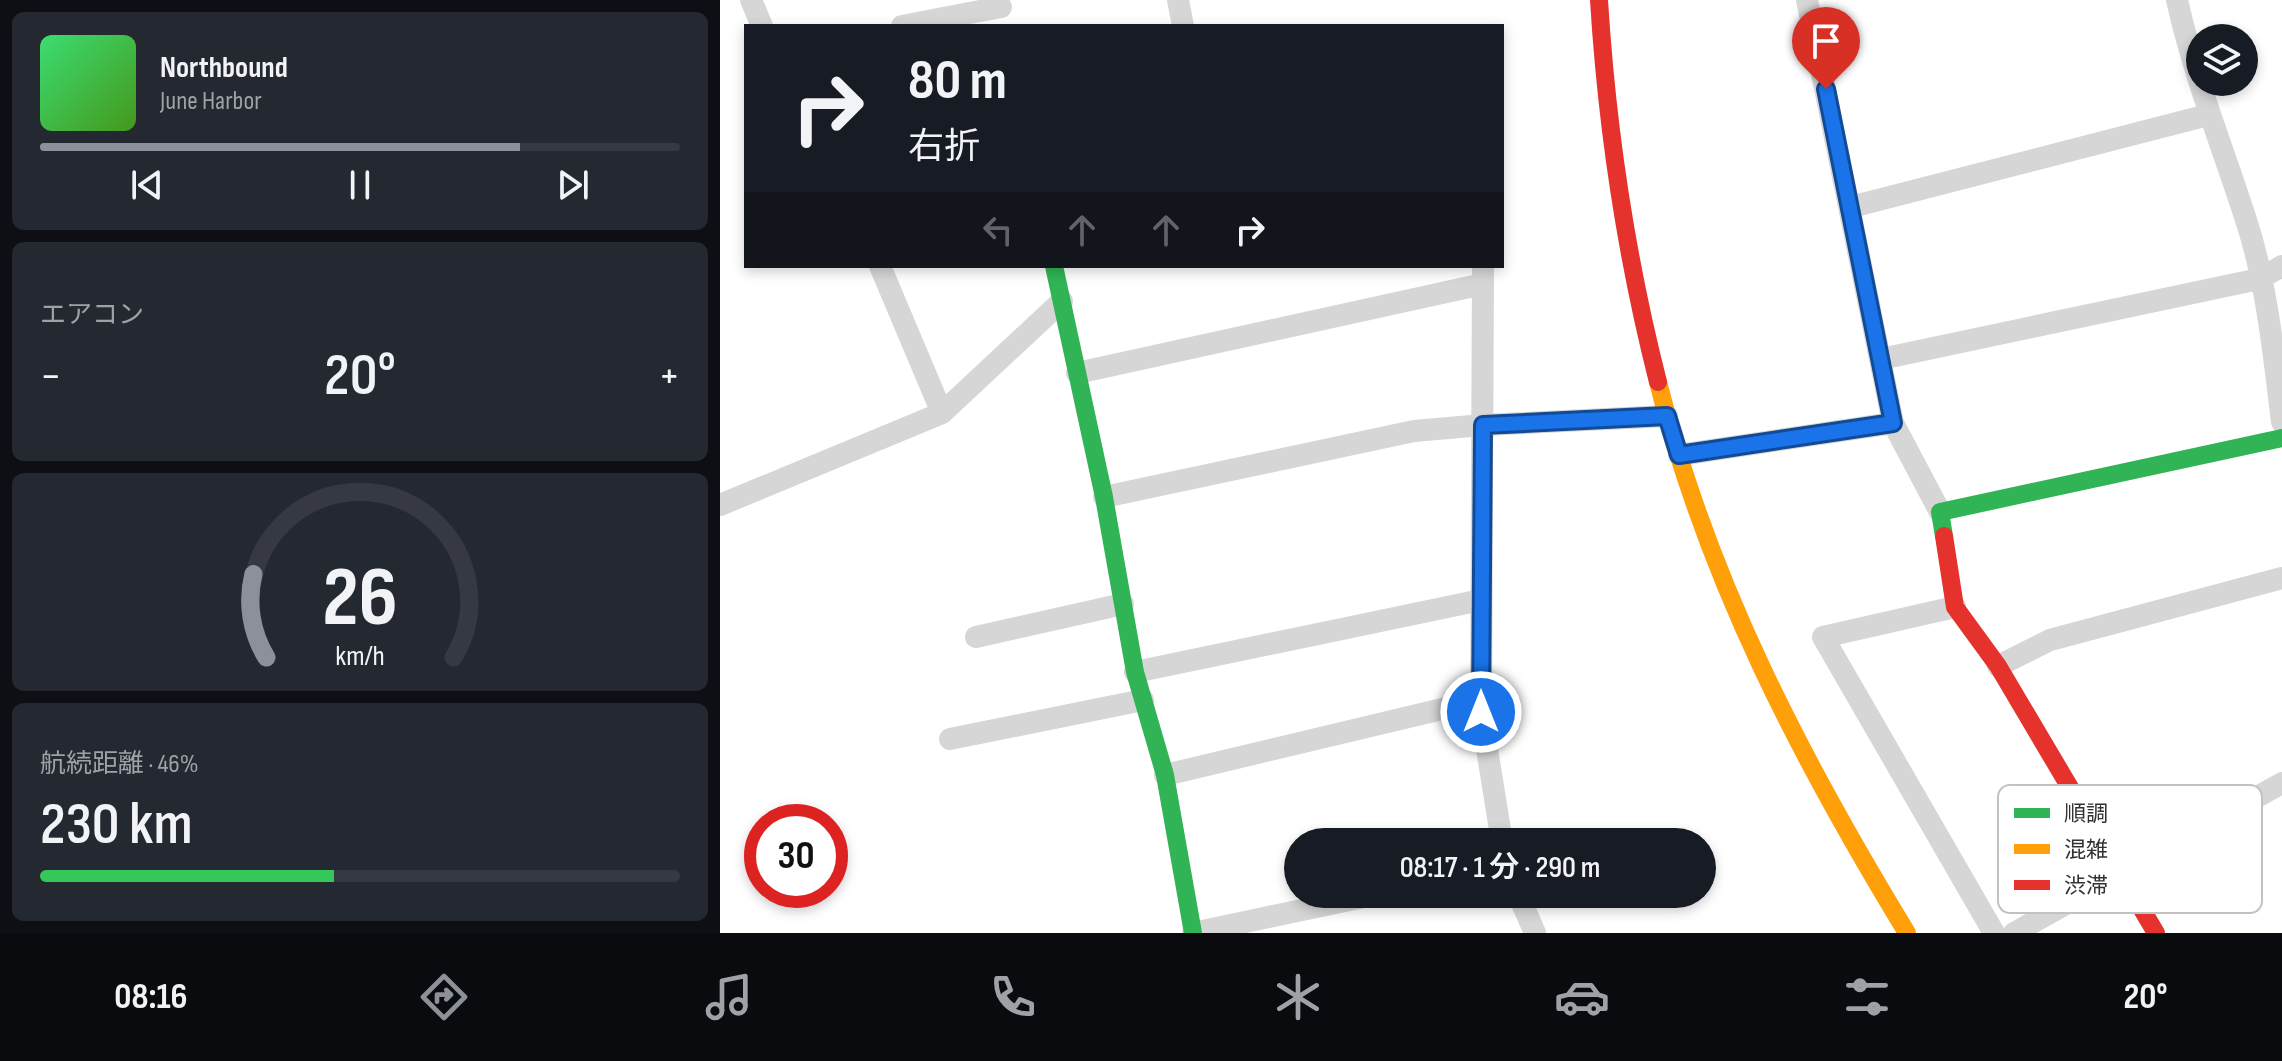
<!DOCTYPE html>
<html lang="ja">
<meta charset="utf-8">
<style>
:root{--surface:#171b24;--page:#242831;--text:#f1f3f6;--muted:#9ea1a6;--line:#363941;--accent:#8c9099}
body{margin:0;font-family:"Sofia Sans Condensed","Noto Sans JP",sans-serif;background:var(--page);color:var(--text);height:100vh;display:flex;flex-direction:column;font-size:30px;white-space:nowrap}
*{box-sizing:border-box;margin:0}
p{font-size:26px;color:var(--muted)}
.icon{flex:none;width:44px;height:44px;fill:none;stroke:currentColor;stroke-width:2;stroke-linecap:round;stroke-linejoin:round}
.map{position:relative;flex:1;overflow:hidden}
.details{display:flex;flex-direction:column;gap:12px;padding:12px;background:#0d0f14;width:720px}
.details>*{flex:none}
.hud{position:absolute;left:24px;top:24px;width:760px;height:244px;border-radius:0px;box-shadow:0 4px 12px #0003;background:#171b24;color:var(--text);overflow:hidden}
.buttons{position:absolute;left:1466px;top:24px;display:grid;gap:16px}
.buttons a{display:grid;place-items:center;width:72px;height:72px;border-radius:50%;background:var(--surface);box-shadow:0 4px 12px #0003;font-size:40px}
.speed{position:absolute;left:24px;top:804px;display:flex;gap:16px;font-size:40px;font-weight:700;text-align:center}
.speed>*{display:grid;place-content:center;width:104px;height:104px;border-radius:50%;background:var(--surface);box-shadow:0 4px 12px #0003;line-height:1}
.speed .limit{border:12px solid #d22;background:#fff;color:#111}
.pin{position:absolute;display:grid;place-items:center;width:68px;height:68px;color:#fff;margin:-82px -34px;border-radius:50% 50% 50% 0;rotate:-45deg;box-shadow:0 0 8px #0007}
.pin .icon{rotate:45deg}
.me{position:absolute;width:88px;margin:-44px;rotate:0deg;stroke-linejoin:round;filter:drop-shadow(0 0 6px #0008)}
.turn{display:flex;align-items:center;gap:28px;height:168px;padding:0 32px;font-size:36px}
.turn .icon{width:104px;height:104px;stroke-width:2.5}
.turn b{display:block;font-size:56px;line-height:68px}
.lanes{display:flex;align-items:center;height:76px;padding:0 32px;background:#0003;justify-content:center;gap:40px;direction:ltr}
.lanes .off{opacity:.35}
.big{font-size:60px;font-weight:600;line-height:1.1}
.details .card{flex:1;display:flex;flex-direction:column;justify-content:center;gap:12px;min-width:0;padding:0 28px;border-radius:12px;background:var(--page)}
.details .dial{align-items:center;gap:0}
.dial svg{height:208px;overflow:visible;fill:none;stroke:var(--line);stroke-width:7;stroke-linecap:round;text-anchor:middle}
.dial text{fill:var(--text);stroke:none}
.song{display:flex;align-items:center;gap:24px}
.cover{width:96px;height:96px;border-radius:12px;background:linear-gradient(135deg,hsl(140 70% 55%),hsl(100 70% 35%))}
.played{height:8px;border-radius:4px;background:linear-gradient(90deg,var(--accent) 75%,var(--line) 75%)}
.keys{display:flex;justify-content:space-around;direction:ltr}
.heat{display:flex;justify-content:space-between;align-items:center;font-size:44px;direction:ltr}
.charge{height:12px;border-radius:6px;background:linear-gradient(90deg,#34c759 46%,var(--line) 0)}
.trip{position:absolute;left:564px;top:828px;width:432px;height:80px;border-radius:40px;background:var(--surface);box-shadow:0 4px 12px #0003;font-weight:600;line-height:80px;text-align:center}
.tabs{display:flex;height:128px;justify-content:space-around;align-items:center;background:#090b0e;color:var(--muted)}
.tabs .icon{width:56px;height:56px}
.tabs .active{color:var(--accent)}
.tabs b{font-size:36px;color:var(--text)}
main{display:flex;flex:1;min-height:0}
.map>svg:first-child{display:block}
.lines{fill:none;stroke-linecap:round;stroke-linejoin:round}
.street{stroke:#d6d6d6;stroke-width:22}
.fast{stroke:#30b455;stroke-width:18}
.slow{stroke:#ff9f0a;stroke-width:18}
.jam{stroke:#e5322d;stroke-width:18}
.route-casing{stroke:#114b97;stroke-width:20}
.route{stroke:#1a73e8;stroke-width:14}
.key{fill:#fff;stroke:#c2c2c2;stroke-width:2}
.key-label{font-size:22px;fill:#323232}
</style>
<main>
<section class="details">
<div class="card">
<div class="song"><i class="cover"></i><div><b>Northbound</b><p>June Harbor</p></div></div>
<div class="played"></div>
<div class="keys"><svg class="icon" aria-label="previous" viewBox="0 0 24 24"><path d="M18 5L8 12l10 7zM5 5v14"/></svg><svg class="icon" aria-label="pause" viewBox="0 0 24 24"><path d="M8 5v14M16 5v14"/></svg><svg class="icon" aria-label="next" viewBox="0 0 24 24"><path d="M6 5l10 7-10 7zM19 5v14"/></svg></div>
</div>
<div class="card"><p>エアコン</p>
<div class="heat"><a>−</a><b class="big">20°</b><a>+</a></div>
</div>
<div class="card dial"><svg viewBox="0 0 100 80">
<path d="M14 69A42 42 0 1 1 86 69"/>
<path d="M14 69A42 42 0 0 1 9 37" stroke="#8c9099"/>
<text x="50" y="56" font-size="32" font-weight="700">26</text>
<text x="50" y="72" font-size="11">km/h</text>
</svg></div>
<div class="card"><p>航続距離 · 46%</p><b class="big">230 km</b><div class="charge"></div></div>
</section>
<div class="map">
<svg width="1562" height="933" viewBox="0 0 1562 933">
<rect width="100%" height="100%" fill="#fff"/>
<g class="lines">
<!-- street -->
<path class="street" d="M31,0L42,26
M458,0L463,26
M1457,0C1474,77 1503,148 1527,223C1547,285 1554,357 1562,422
M182,26L281,7
M1131,207L1488,115
M160,266L222,413
M763,266L761,712L782,842
M1161,359L1539,279L1562,266
M357,373L763,284
M1173,423L1220,512
M959,455L1173,423L1087,0
M384,497L694,431L763,425L947,416
M0,505L222,413L342,301
M1235,607L1103,637L1274,933
M256,637L403,604
M1278,666L1330,640L1562,578
M415,672L761,600
M230,739L423,700
M445,775L760,700
M798,894L815,933
M473,933L658,894
M1294,933L1562,783"/>
<!-- fast -->
<path class="fast" d="M334,266L384,497L415,672L445,775L473,933
M1224,536L1220,512L1562,438"/>
<!-- slow -->
<path class="slow" d="M938,382C988,581 1081,759 1187,933"/>
<!-- jam -->
<path class="jam" d="M879,0C887,130 906,256 938,382
M1224,536L1235,607L1278,666L1436,933"/>
</g>
<g class="lines">
<!-- route casing -->
<g class="route-casing">
<path id="route" d="M761,712L763,425L947,416L959,455L1173,423L1106,89"/>
</g>
<!-- route -->
<use href="#route" class="route"/>
</g>
<!-- legend -->
<rect x="1278" y="785" width="264" height="128" rx="12" class="key"/>
<rect x="1294" y="808" width="36" height="10" fill="#30b455"/>
<rect x="1294" y="844" width="36" height="10" fill="#ff9f0a"/>
<rect x="1294" y="880" width="36" height="10" fill="#e5322d"/>
<g class="key-label">
<text x="1344" y="821">順調</text>
<text x="1344" y="857">混雑</text>
<text x="1344" y="893">渋滞</text>
</g>
</svg>
<div class="buttons">
<a><svg class="icon" aria-label="layers" viewBox="0 0 24 24"><path d="M12 4l9 5-9 5-9-5zM3 14l9 5 9-5"/></svg></a>
</div>
<div class="speed"><div class="limit">30</div></div>
<div class="pin" style="left:1106px;top:89px;background:#d93025"><svg class="icon" aria-label="arrive" viewBox="0 0 24 24"><path d="M6 21V4h12l-3 4 3 4H6"/></svg></div>
<svg class="me" style="left:761px;top:712px" viewBox="-20 -20 40 40"><circle r="17" fill="#1a73e8" stroke="#fff" stroke-width="3"/><path d="M0-11L8 9 0 5-8 9z" fill="#fff"/></svg>
<div class="trip">08:17 · 1 分 · 290 m</div>
<div class="hud">
<div class="turn"><svg class="icon" aria-label="right" viewBox="0 0 24 24"><path d="M7 20v-9h11M14 6l5 5-5 5"/></svg><div><b>80 m</b>右折</div></div>
<div class="lanes"><svg class="icon off" aria-label="left" viewBox="0 0 24 24"><path d="M17 20v-9H6M10 6l-5 5 5 5"/></svg><svg class="icon off" aria-label="ahead" viewBox="0 0 24 24"><path d="M12 20V5M6 11l6-6 6 6"/></svg><svg class="icon off" aria-label="ahead" viewBox="0 0 24 24"><path d="M12 20V5M6 11l6-6 6 6"/></svg><svg class="icon" aria-label="right" viewBox="0 0 24 24"><path d="M7 20v-9h11M14 6l5 5-5 5"/></svg></div>
</div>
</div>
</main>
<nav class="tabs">
<b>08:16</b>
<svg class="icon active" aria-label="directions" viewBox="0 0 24 24"><path d="M12 3l9 9-9 9-9-9zM9 14v-3h6M13 9l2 2-2 2"/></svg>
<svg class="icon" aria-label="music" viewBox="0 0 24 24"><path d="M9 18V5l10-2v13"/><circle cx="6" cy="18" r="3"/><circle cx="16" cy="16" r="3"/></svg>
<svg class="icon" aria-label="phone" viewBox="0 0 24 24"><path d="M5 4h4l2 5-3 2q2 4 5 5l2-3 5 2v4C11 20 4 13 5 4z"/></svg>
<svg class="icon" aria-label="climate" viewBox="0 0 24 24"><path d="M12 3v18M4 7l16 10M4 17L20 7"/></svg>
<svg class="icon" aria-label="car" viewBox="0 0 24 24"><path d="M5 17H2v-5l4-1 3-4h7l3 4 3 1v5h-3M9 17h6M6 11h13"/><circle cx="7" cy="17" r="2"/><circle cx="17" cy="17" r="2"/></svg>
<svg class="icon" aria-label="filters" viewBox="0 0 24 24"><path d="M4 7h16M4 17h16"/><circle cx="9" cy="7" r="2"/><circle cx="15" cy="17" r="2"/></svg>
<b>20°</b>
</nav>
